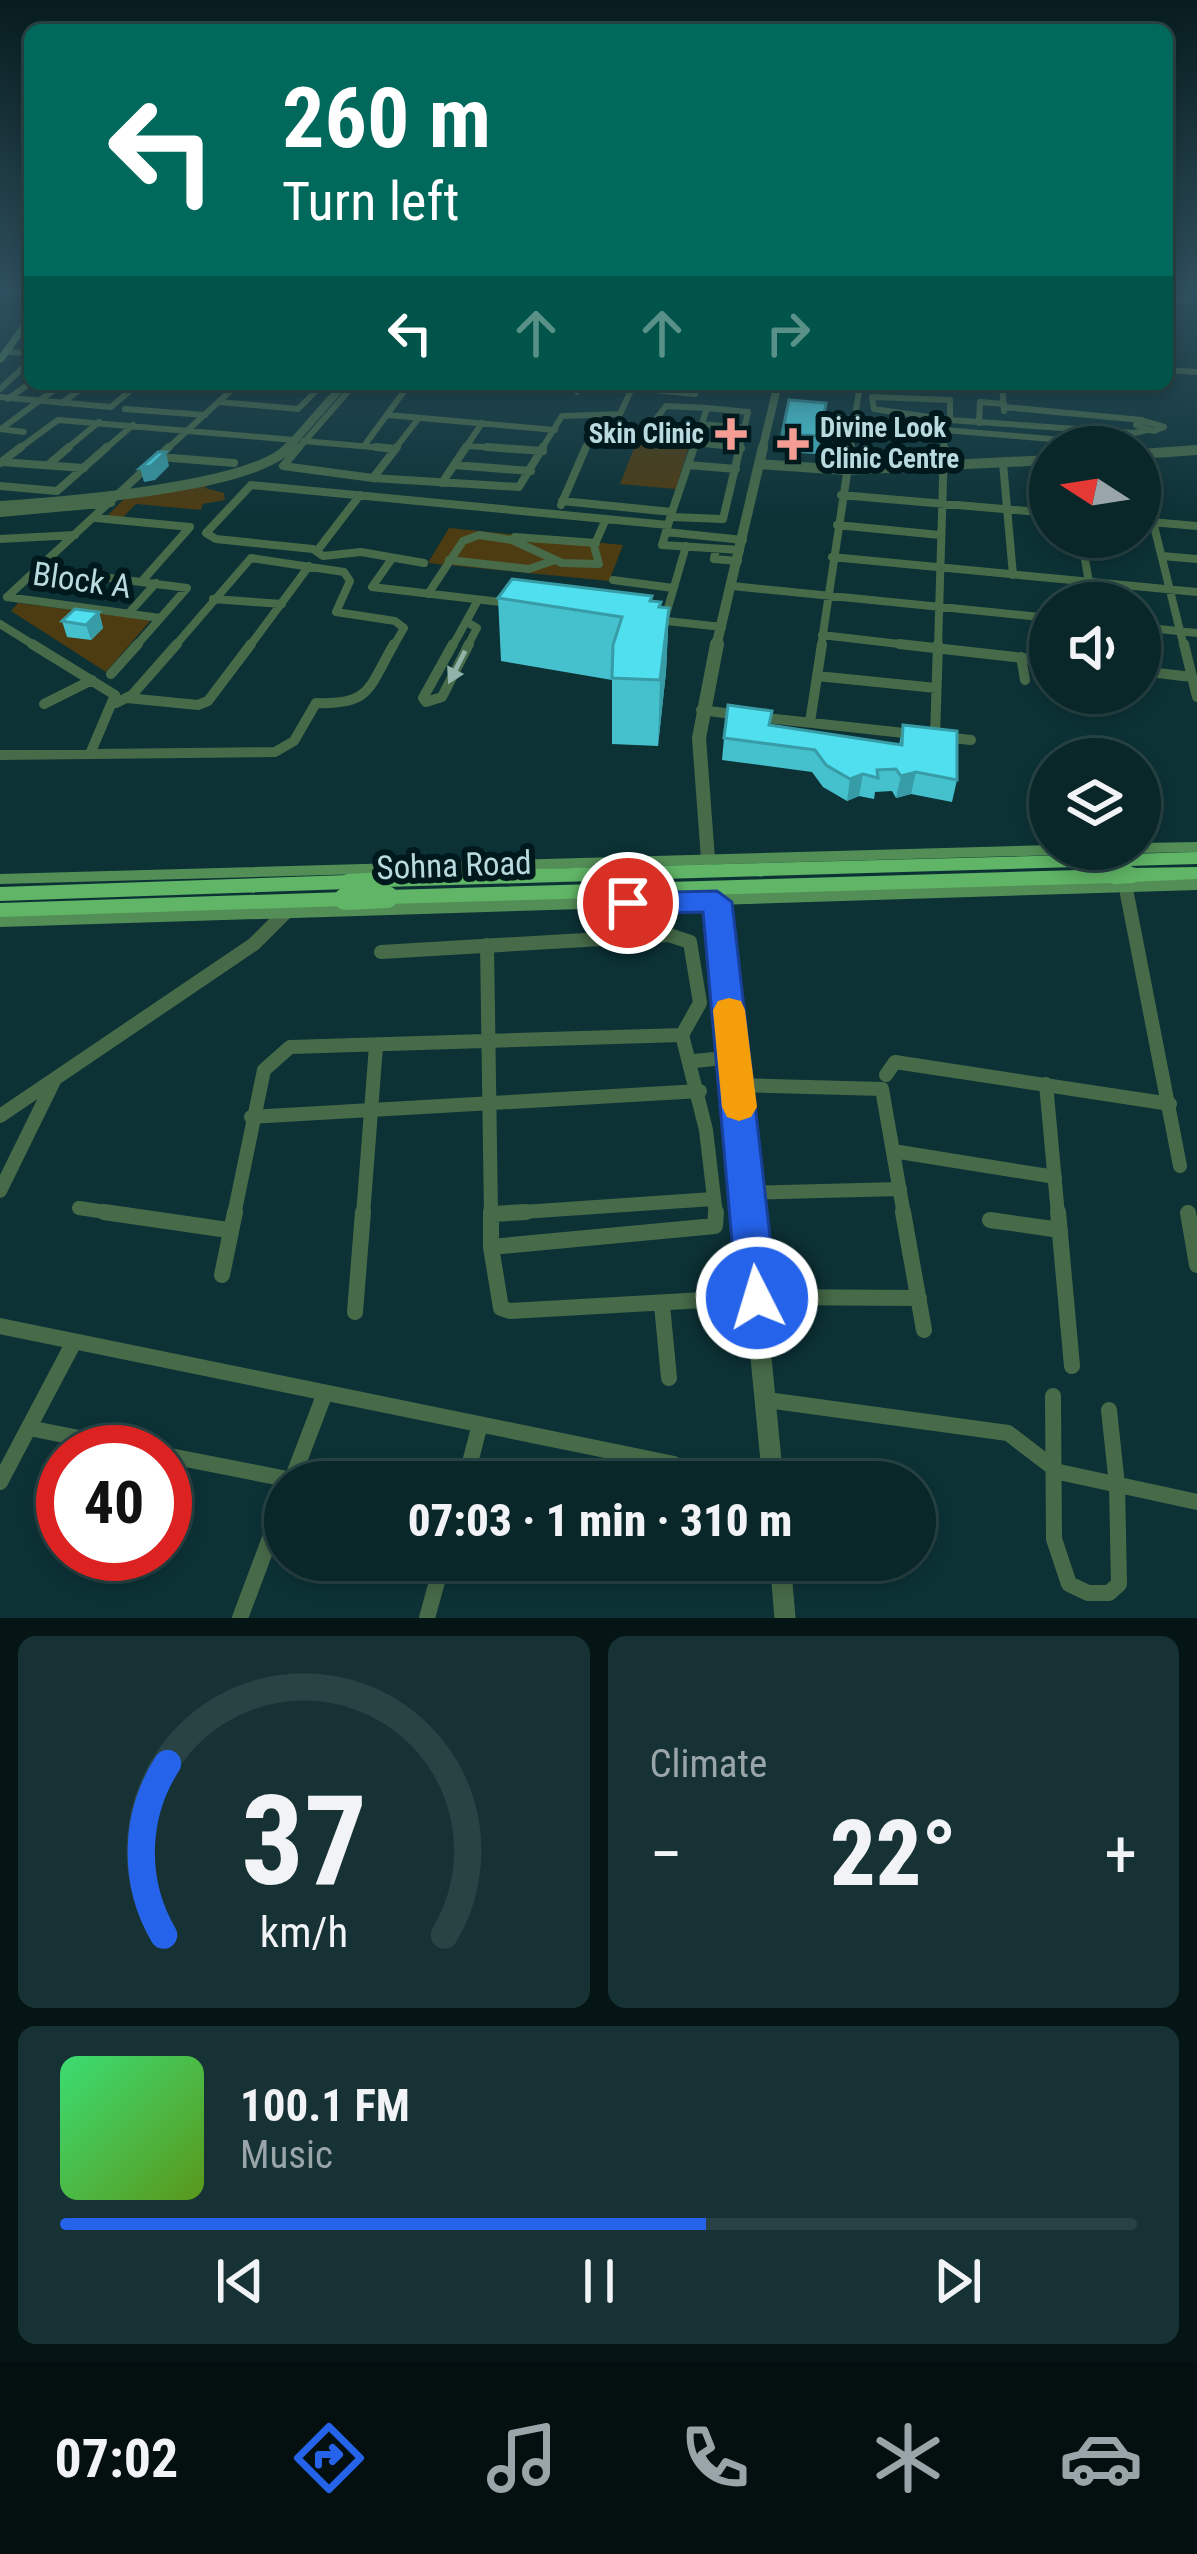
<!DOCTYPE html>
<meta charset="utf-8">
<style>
:root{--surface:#092628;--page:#173234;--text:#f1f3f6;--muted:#99a5a8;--line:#294345;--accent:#2563eb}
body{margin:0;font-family:"Roboto Condensed",sans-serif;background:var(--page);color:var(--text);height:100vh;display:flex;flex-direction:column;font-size:45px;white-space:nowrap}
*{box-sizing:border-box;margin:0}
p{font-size:39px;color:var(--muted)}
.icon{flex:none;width:66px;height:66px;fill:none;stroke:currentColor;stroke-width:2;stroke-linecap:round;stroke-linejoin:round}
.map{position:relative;height:1618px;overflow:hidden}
.side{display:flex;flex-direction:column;gap:18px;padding:18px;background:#051516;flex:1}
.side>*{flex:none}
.guide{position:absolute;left:24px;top:24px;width:1149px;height:366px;border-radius:18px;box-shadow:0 6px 18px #0003,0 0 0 3px var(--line);background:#00695c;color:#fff;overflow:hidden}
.needle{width:78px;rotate:282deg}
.controls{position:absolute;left:1029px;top:426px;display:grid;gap:24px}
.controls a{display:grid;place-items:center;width:132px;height:132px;border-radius:50%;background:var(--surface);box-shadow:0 6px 18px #0003,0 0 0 3px var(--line);font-size:60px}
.speed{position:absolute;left:36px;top:1425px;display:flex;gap:24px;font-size:60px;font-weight:700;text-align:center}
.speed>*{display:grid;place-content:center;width:156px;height:156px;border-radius:50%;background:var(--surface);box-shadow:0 6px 18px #0003,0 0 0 3px var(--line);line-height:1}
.speed .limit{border:18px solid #d22;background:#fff;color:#111}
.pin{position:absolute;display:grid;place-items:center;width:102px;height:102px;color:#fff;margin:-51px;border:6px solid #fff;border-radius:50%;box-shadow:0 3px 12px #0007}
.me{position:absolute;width:132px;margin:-66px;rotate:355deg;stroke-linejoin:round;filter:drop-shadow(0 0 9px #0008)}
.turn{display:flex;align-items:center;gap:42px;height:252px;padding:0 60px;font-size:54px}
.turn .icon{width:156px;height:156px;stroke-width:2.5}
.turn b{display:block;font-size:84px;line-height:102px}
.lanes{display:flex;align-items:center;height:114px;padding:0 60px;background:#0003;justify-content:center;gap:60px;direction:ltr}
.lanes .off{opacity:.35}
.big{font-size:90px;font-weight:800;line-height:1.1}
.side .tile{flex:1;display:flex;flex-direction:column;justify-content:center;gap:18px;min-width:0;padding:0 42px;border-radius:18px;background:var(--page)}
.side .dial{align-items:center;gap:0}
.dial svg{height:312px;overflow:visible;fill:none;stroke:var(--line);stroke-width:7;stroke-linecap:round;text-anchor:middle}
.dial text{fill:var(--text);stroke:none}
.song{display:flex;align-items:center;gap:36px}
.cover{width:144px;height:144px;border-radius:18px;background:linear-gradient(135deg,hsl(140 70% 55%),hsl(90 70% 35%))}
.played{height:12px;border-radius:6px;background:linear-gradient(90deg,var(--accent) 60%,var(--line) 60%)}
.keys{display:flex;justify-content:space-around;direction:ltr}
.heat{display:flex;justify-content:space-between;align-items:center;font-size:66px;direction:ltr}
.side .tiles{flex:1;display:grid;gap:18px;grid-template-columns:1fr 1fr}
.tile:last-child{grid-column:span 2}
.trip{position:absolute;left:264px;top:1461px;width:672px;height:120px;border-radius:60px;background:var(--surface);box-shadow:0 6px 18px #0003,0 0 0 3px var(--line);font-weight:800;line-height:120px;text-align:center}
.tabs{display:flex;height:192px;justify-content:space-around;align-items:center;background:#040f10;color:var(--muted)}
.tabs .icon{width:84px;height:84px}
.tabs .on{color:var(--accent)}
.tabs b{font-size:54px;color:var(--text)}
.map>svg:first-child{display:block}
.green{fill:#4d3b11}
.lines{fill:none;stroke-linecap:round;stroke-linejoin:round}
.minor-far4{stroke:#476b49;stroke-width:6}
.minor-far3{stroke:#476b49;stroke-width:8}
.minor-far2{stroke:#476b49;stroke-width:10}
.minor-far1{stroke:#476b49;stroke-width:14}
.minor{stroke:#476b49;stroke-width:16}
.tertiary-far4{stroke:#476b49;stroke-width:8}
.tertiary-far3{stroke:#476b49;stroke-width:10}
.tertiary-far2{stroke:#476b49;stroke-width:14}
.tertiary-far1{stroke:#476b49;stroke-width:16}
.tertiary{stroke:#476b49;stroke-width:21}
.secondary{fill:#548e57;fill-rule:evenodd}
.trunk{fill:#60b566;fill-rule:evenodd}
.trunk-bridge-far1{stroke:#60b566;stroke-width:16}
.trunk-bridge{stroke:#60b566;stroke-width:22}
.wall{fill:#45c0cd}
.shaded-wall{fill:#389ca7}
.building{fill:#50dfee;stroke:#389ca7;stroke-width:3}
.oneway{fill:#91b3aa}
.route{fill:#2563eb;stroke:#184099;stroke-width:3}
.slow{fill:#f59e0b}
.poi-dot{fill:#f59c94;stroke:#00191c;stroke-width:4.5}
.labels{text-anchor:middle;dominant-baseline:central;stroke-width:12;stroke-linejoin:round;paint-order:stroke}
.far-poi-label{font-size:27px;font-weight:bold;fill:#b9dade;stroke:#00191c;text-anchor:start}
.street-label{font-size:33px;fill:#b9dade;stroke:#00191c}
</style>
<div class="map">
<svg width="1197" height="1618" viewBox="0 0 1197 1618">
<rect width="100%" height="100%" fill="#0c3236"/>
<!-- green -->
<path class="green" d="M662,424L695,427L676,489L620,484L641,430Z
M213,480L205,488L224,493L225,500L203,504L201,510L136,504L122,518L107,516L125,498Z
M449,528L623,545L609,581L428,563Z
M18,603L151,620L106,672L11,611Z"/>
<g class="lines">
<!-- minor-far4 -->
<path class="minor-far4" d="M1167,300L1187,301L1186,294
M6,352L30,353
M1167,370L1197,372
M681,384L698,385
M1002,384L1004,411
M632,388L695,394
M0,389L30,361
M577,392L582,384
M0,397L111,407L138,384
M872,397L950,400V420L874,409Z
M8,399L30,383
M62,403L87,384
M1004,407L1142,420
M125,409L205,415
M388,415L555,430
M950,420L1134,433L1147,430
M1140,420L1164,427L1154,431L1136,425Z
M979,423L980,402L1004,404
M702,424L746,428
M0,429L24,432
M1,429L62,384
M945,430L1086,442L1094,447
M303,441L395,449
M695,443L741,448
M467,446L533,450
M17,450L58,420L294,440
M65,450L99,422
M104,450L133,425
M166,450L237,385L316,391L298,409L219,402
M297,450L352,387L405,390L364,446
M394,450L419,418
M464,450L482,423
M541,450L562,416L620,414L634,384
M585,450L595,427L648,429L666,406L707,408
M693,450L707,408L748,412L739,450
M850,450L860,384
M944,450L945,423"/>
<!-- minor-far3 -->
<path class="minor-far3" d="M299,447L283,466L373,478L519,487L543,447
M376,447L395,449
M487,447L543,451
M735,447L741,448
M160,457L234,463
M1,462L84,468
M0,463L21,447
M1003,463L1013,575
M48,465L69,447
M454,465L531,471
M688,465L736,469
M373,478L397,447
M442,483L466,447
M0,486L57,491L107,447
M841,495L1050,513
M561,505L586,447
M672,512L694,447
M0,513L111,503
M671,517L723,519L740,447
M96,518L190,527L142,581
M1140,521L1197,526
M1153,522L1184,647
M668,525L662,545L740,550
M837,525L940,535
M666,532L743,540
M515,537L596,543
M1081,537L1089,582
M0,539L75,535
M716,549L714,559L738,561
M317,551L360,495
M1162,556L1197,559
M832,557L1197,592
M391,560L372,587L509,603
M449,560L529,569L552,561
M424,563L361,552L323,556L313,549L216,539L206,533L251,485L668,525L672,512L562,501
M40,569L187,588L135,647
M613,580L673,588
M732,586L1050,618
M428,594L463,541L479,535L512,540L562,563L599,564L594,546L606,519
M7,597L169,447
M7,597L160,618
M213,599L282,604
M128,614L156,583
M665,618L686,546
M658,620L722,627
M467,622L477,628L467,647
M0,624L37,647
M1140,627L1197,633
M822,635L925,647
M174,647L251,558L344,572L350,581L336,612L395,621L404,628L393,647
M249,647L309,566
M452,647L478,600
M821,647L851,447
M938,647L944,447"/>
<!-- minor-far2 -->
<path class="minor-far2" d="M32,644L115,695L90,754
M453,644L423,698L426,702L442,697L469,644
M899,644L1050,661
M1184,644L1197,697
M1021,657L1025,680
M1140,671L1192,677
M111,674L138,644
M817,676L936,688
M1111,693L1112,702
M127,698L198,705L208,701L251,644
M116,703L132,695L177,644
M44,704L92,680
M701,710L740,715
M758,717L913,734
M810,722L822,644
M935,736L938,644
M943,737L971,740
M0,755L275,752L294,741L316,703C372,705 368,688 394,644
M1125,881L1128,897"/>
<!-- minor-far1 -->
<path class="minor-far1" d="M1127,894L1180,1166
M487,945L491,1215
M682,1035L706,1130L716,1215
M694,1061L735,1057
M886,1075L895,1062L1170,1104
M1046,1084L1058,1215
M737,1085L882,1089L904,1215
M0,1116L254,944L286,912
M251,1117L700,1091
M893,1151L1055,1177
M0,1191L54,1081
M747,1193L900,1189
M79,1208L125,1215
M493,1214L713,1199
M234,1215L264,1070L290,1047L682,1035L700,1003L690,942L669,935L381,952
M363,1215L376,1046"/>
<!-- minor -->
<path class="minor" d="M104,1212L228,1230
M491,1212V1247L501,1308L510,1311L757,1297L919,1298
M903,1212L924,1330
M1058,1212L1072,1366
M1188,1213L1197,1265
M493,1214L526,1212
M990,1220L1060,1230
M491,1247L715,1226L716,1212
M222,1275L235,1212
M662,1305L669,1378
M355,1312L363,1212
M0,1326L674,1464
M1053,1396L1054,1539L1069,1584L1088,1593H1109L1119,1584L1117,1485L1109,1410
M767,1400L1008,1433L1059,1472L1197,1502
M29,1428L149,1452
M165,1455L292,1480
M0,1482L74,1342
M291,1482L325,1393
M465,1482L479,1428
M240,1618L285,1498
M427,1618L443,1560"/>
<!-- tertiary-far4 -->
<path class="tertiary-far4" d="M286,450L344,384
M762,450L778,384
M1192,450H1197"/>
<!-- tertiary-far3 -->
<path class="tertiary-far3" d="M1140,454L1197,450
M760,464L845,470L1050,460
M0,506C58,502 253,488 289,447
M716,647L763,447"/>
<!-- tertiary-far2 -->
<path class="tertiary-far2" d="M708,859L699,738L717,644"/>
<!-- tertiary-far1 -->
<path class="tertiary-far1" d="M717,901L747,1215"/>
<!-- tertiary -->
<path class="tertiary" d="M747,1212L773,1482
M780,1560L785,1618"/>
<!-- secondary -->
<path class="secondary" d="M27,316H30V324L3,362L0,363V354Z
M1197,842V852L1140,853L1133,849H1140V843Z
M1050,845V849H1103L1095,854L0,884V874Z
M1197,878V890L0,927V915Z"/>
<!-- trunk -->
<path class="trunk" d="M1197,852V864L1127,866L1118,861L1109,866L385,887L375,880L385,873L1109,854L1118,859L1127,854Z
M1197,867V879L1132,882L1124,877L1115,883L387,904L380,902L377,897L380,892L387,890L1115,869L1123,874L1132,868Z
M348,875L355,877L358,882L355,887L348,889L0,901V887Z
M345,892L352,894L355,899L352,904L345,906L0,917V903Z"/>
<!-- trunk-bridge-far1 -->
<path class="trunk-bridge-far1" d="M1109,860H1127
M1115,876L1132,875
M348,882L385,880"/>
<!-- trunk-bridge -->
<path class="trunk-bridge" d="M345,899L387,897"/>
</g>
<!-- wall -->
<path class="wall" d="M826,403L818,454L781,452L782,434Z
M652,596V601L660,607L669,608L666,672L658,746L612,744V680L501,661L498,598Z
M99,612L103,628L91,640L67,637L62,621Z
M903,725L957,780L952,802L911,794L896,798L892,791L875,792L874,799L859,796L847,801L823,787L812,772L722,760L724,738L770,726L899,745Z"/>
<!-- shaded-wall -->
<path class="shaded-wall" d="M166,452L169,466L155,480L144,482L140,468Z
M669,608L666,672L658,746L660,680Z
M99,612L103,628L91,640L86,625Z
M916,772L911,794L896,798L901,776Z
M863,774L859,796L847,801L850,779Z"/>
<!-- building -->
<path class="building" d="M789,400L826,403L820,436L782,434Z
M158,452H166L151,466L140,468Z
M512,579L652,596L650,601L661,602L659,607L669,608L660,680L612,678L613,645L622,617L498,598Z
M75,609L99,612L86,625L62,621Z
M728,705L772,711L769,725L902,745L903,725L957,731V780L916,772L901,776L896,769L877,770L878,778L863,774L850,779L826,765L815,750L724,738Z"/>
<!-- one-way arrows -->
<defs><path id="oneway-solid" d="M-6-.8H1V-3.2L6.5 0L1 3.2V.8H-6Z" transform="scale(3)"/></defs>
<use class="oneway" href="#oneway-solid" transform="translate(457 667) rotate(117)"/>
<!-- sky -->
<linearGradient id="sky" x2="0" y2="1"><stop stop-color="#071c1e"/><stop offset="0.56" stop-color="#2e4f5d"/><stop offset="1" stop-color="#2e4f5d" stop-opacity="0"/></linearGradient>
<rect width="1197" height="521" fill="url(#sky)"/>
<!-- route -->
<path class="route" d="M717,891L732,902L777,1298L771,1311L757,1316L743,1311L737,1298L703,912L628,914L614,903L628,893Z"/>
<!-- slow -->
<path class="slow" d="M729,998L741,1001L745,1010L757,1107L751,1117L739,1121L727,1117L722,1107L713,1010L718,1001Z"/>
<!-- markers -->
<g class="poi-dot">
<path d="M725 416h12v12h12v12h-12v12h-12v-12h-12v-12h12z"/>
<path d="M787 426h12v12h12v12h-12v12h-12v-12h-12v-12h12z"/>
</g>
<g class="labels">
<!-- far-poi labels -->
<g class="far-poi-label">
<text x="820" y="428">Divine Look<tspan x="820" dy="31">Clinic Centre</tspan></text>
<text x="704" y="434" text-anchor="end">Skin Clinic</text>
</g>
<!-- street labels -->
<g class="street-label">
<text transform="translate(82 580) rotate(8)">Block A</text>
<text transform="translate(454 865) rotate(-2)">Sohna Road</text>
</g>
</g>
</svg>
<div class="controls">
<a><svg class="needle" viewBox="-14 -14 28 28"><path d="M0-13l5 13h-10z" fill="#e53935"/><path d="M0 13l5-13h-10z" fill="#99a5a8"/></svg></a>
<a><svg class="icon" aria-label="sound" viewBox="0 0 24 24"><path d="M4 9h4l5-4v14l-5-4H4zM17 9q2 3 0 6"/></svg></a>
<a><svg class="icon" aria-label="layers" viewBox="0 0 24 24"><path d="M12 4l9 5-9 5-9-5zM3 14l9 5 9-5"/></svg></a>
</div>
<div class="speed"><div class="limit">40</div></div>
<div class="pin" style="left:628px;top:903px;background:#d93025"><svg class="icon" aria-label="arrive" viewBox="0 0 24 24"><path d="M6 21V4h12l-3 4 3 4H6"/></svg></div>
<svg class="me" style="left:757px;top:1298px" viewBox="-20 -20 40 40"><circle r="17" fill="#2563eb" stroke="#fff" stroke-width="3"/><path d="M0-11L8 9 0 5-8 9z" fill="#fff"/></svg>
<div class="trip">07:03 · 1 min · 310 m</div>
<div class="guide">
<div class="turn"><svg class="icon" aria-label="left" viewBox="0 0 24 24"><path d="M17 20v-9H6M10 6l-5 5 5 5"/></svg><div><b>260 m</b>Turn left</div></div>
<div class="lanes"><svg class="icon" aria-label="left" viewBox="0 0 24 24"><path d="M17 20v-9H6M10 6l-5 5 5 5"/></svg><svg class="icon off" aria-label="ahead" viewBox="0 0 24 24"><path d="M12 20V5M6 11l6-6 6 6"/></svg><svg class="icon off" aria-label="ahead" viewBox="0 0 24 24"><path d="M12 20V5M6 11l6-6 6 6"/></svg><svg class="icon off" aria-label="right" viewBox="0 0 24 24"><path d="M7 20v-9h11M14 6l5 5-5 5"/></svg></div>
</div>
</div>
<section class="side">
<div class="tiles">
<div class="tile dial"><svg viewBox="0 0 100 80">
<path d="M14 69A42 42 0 1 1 86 69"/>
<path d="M14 69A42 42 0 0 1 15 25" stroke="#2563eb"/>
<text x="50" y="56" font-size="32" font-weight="700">37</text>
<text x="50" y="72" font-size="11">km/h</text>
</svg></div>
<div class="tile"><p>Climate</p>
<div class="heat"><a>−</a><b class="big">22°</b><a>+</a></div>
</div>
<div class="tile">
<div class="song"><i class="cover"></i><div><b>100.1 FM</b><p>Music</p></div></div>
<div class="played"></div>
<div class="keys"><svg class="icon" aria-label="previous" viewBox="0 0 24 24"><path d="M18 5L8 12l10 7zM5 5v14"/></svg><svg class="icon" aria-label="pause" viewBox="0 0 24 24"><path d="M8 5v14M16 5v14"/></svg><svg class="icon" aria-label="next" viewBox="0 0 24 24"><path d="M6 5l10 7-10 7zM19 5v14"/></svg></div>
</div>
</div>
</section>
<nav class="tabs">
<b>07:02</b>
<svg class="icon on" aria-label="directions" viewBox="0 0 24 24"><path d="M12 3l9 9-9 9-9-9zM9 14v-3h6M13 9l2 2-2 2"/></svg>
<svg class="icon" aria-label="music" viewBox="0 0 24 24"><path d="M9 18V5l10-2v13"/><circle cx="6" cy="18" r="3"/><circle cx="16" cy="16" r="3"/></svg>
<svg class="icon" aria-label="phone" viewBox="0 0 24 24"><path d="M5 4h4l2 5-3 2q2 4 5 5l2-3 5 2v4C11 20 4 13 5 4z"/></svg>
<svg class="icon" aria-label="climate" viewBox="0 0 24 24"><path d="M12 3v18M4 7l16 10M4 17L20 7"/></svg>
<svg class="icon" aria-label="car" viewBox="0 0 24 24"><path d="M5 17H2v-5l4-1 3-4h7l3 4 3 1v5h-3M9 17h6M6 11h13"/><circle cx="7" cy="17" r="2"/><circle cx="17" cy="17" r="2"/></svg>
</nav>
